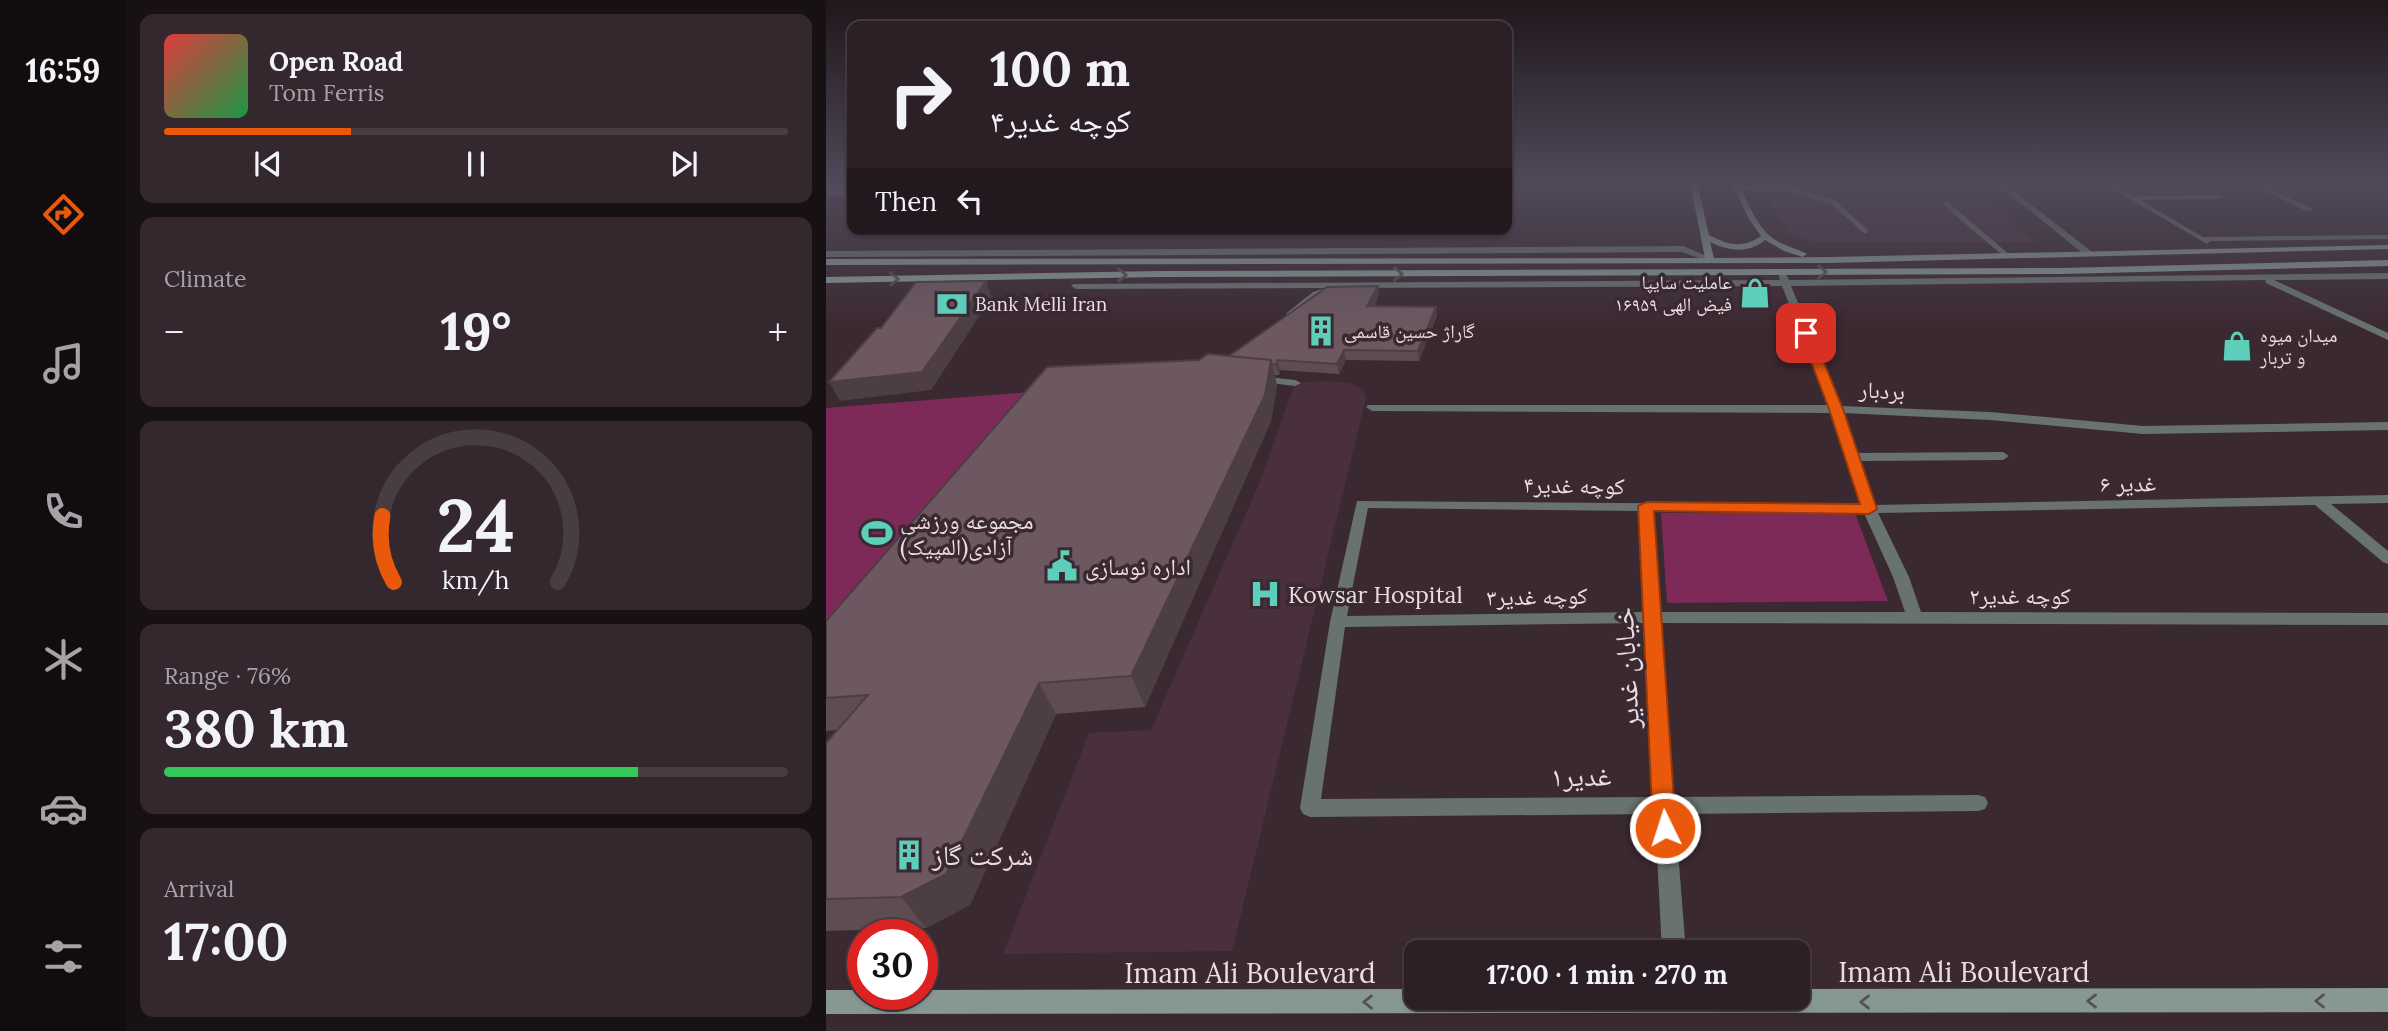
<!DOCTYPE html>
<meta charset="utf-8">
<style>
:root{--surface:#2c1f25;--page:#34272d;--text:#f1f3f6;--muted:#a6a2a7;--line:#483d42;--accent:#ea580c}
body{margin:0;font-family:Lora,"Noto Naskh Arabic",serif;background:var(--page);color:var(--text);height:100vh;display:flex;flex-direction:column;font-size:26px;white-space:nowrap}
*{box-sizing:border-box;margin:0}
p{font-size:23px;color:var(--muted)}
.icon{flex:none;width:38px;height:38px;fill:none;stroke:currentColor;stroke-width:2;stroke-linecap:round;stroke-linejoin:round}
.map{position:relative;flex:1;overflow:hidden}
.drawer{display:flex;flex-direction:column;gap:14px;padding:14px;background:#181114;width:700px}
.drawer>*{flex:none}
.top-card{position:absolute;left:21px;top:21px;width:665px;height:214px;border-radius:14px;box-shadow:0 2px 5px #0004,0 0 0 2px var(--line);background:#2c1f25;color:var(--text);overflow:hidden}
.speed{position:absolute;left:21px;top:919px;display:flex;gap:14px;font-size:35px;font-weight:700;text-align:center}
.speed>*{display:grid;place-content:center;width:91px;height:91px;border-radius:50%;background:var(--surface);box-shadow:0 2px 5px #0004,0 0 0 2px var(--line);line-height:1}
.speed .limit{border:10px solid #d22;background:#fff;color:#111}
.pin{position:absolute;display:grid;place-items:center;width:60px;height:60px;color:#fff;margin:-30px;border-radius:14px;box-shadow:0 4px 10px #0006}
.me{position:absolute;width:77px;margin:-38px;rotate:356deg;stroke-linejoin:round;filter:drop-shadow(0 0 5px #0008)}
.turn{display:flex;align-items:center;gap:24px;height:147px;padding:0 28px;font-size:32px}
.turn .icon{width:91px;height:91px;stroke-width:2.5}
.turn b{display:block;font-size:49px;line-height:60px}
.then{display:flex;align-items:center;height:66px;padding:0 28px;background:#0003;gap:14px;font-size:26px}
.big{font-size:52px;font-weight:700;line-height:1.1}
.drawer .tile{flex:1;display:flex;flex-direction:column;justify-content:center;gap:10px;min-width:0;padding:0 24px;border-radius:14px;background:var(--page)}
.drawer .dial{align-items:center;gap:0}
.dial svg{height:182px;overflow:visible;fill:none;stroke:var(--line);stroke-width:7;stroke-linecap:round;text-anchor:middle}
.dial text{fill:var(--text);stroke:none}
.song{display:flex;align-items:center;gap:21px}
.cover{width:84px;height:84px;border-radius:10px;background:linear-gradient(135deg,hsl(0 70% 55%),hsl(140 70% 35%))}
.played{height:7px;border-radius:4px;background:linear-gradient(90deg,var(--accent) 30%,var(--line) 30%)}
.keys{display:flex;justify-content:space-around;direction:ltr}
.heat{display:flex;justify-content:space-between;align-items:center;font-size:38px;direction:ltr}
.charge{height:10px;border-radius:5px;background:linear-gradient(90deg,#34c759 76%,var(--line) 0)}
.trip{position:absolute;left:578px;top:940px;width:406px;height:70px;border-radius:14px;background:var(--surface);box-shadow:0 2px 5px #0004,0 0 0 2px var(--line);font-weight:700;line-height:70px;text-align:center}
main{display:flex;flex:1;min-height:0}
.tabs{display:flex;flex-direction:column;width:126px;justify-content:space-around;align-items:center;background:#120c0f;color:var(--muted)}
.tabs .icon{width:49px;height:49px}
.tabs .on{color:var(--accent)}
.tabs b{font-size:32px;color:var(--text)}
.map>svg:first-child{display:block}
.built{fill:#49303c}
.green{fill:#7d2a58}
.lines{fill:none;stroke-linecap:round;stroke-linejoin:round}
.river{fill:#b05786;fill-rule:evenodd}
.lane{stroke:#687270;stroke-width:5}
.street{fill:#687270;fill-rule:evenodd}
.secondary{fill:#879894;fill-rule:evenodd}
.wall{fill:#5e4c53}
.shaded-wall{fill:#4c3e44}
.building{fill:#6d5861;stroke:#4c3e44;stroke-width:2}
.oneway{stroke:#565054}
.route{fill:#ea580c;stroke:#983908;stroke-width:2}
.labels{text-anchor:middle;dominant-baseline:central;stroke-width:7;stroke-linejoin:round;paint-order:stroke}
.far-poi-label{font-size:19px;fill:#e9dce2;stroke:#3b2931;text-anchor:start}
.street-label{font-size:23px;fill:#e9dce2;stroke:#3b2931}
.poi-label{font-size:23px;fill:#e9dce2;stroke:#3b2931;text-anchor:start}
.near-street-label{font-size:28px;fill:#e9dce2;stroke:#3b2931}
.near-poi-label{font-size:28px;fill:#e9dce2;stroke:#3b2931;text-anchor:start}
</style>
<main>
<nav class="tabs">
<b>16:59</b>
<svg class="icon on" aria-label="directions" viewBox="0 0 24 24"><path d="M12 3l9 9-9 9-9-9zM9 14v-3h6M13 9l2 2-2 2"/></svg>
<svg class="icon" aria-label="music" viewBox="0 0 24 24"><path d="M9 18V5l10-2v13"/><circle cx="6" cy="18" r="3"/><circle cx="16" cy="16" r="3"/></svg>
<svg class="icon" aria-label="phone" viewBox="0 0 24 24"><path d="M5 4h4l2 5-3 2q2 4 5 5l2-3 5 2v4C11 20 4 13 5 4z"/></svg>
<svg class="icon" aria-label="climate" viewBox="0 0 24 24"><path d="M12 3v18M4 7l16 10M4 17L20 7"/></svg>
<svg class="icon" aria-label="car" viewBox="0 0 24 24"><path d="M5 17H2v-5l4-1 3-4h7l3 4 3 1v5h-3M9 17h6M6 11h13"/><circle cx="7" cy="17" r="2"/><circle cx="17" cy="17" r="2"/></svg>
<svg class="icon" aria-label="filters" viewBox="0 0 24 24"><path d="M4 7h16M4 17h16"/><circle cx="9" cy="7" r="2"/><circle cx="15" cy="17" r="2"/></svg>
</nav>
<section class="drawer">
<div class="tile">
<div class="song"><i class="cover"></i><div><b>Open Road</b><p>Tom Ferris</p></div></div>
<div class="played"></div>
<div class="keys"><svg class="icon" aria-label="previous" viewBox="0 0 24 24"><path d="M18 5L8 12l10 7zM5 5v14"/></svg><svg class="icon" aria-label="pause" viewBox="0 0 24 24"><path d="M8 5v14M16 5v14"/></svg><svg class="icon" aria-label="next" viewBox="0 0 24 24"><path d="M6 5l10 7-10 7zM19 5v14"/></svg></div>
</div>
<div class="tile"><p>Climate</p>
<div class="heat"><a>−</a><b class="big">19°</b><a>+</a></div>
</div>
<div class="tile dial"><svg viewBox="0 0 100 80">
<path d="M14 69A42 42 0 1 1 86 69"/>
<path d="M14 69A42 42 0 0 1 9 40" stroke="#ea580c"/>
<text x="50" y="56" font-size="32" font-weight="700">24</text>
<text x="50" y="72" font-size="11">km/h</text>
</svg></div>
<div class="tile"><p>Range · 76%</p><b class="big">380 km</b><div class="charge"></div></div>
<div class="tile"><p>Arrival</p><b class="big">17:00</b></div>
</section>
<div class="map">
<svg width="1562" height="1031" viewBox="0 0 1562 1031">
<rect width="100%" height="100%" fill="#3b2931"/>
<!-- built -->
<path class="built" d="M934,182H1200L1223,198L1160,201L1211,242H988L964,235Z
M498,381L524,383L537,390L540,398L406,951L177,954L263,733L325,730L435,479L469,383Z"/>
<!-- green -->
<path class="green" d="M218,391L0,657V408Z
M835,513H1029L1062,601L841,603Z"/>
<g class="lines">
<!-- river -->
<path class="river" d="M26,182V195L0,197V183Z"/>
<!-- lane -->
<path class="lane" d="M911,187L967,190L1007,202L1039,231
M1120,204L1180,255"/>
<!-- street -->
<path class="street" d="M1168,182H1176L1265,251V255H1259Z
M1275,182H1284L1307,196L1398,195L1395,199L1314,200L1377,237L1562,235V239L1385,241L1381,244Z
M1420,182H1430L1487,209L1480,211Z
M1548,182L1562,184V189L1549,183Z
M857,246L888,259L884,262L856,252L0,257V251Z
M957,273L960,274L963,280L1562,273V279L1448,280L1562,333V340L1440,283L1439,280L965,286L1015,406L1164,412L1317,426L1562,422V430L1317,434L1164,420L1017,413L1031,453L1177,452L1183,456L1177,460L1034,461L1048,505L1562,495V503L1505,504L1562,551V564L1557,562L1489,505L1052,513L1083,577L1095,612L1562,613V625L835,623L848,797L1152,795L1159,797L1162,803L1159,809L1152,811L849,814L860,952H836L829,814L484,817L477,814L474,808L504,622L531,501L1035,505L1005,413L546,411L540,407L542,405H1003L956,286L511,288L493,296L465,317L460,314L462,312L487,292L499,288L250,289L245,286L247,284L954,280L953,276ZM542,508L813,511L819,612L521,616ZM827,511L1038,513L1067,577L1079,612H835ZM819,623L828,797L495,799L519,627Z
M433,376L469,380L475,383L469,386L429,381L427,379Z"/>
<!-- secondary -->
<path class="secondary" d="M864,182H871L883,235C902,245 916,249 935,236L923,219L905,182H912C922,203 931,229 951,241C961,247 972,249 981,254L977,257L958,251L939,240C922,254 903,251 884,242L888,258L1002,257L1562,245V249L1002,263L0,265V259L879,258Z
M1562,260V266L1234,274L334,277L0,283V277L334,271L1234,268Z
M1562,988V1012L0,1014V990H37V994H96V990L590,989V998H971V989Z"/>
</g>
<!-- wall -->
<path class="wall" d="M553,295L548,306L610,307L611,316L593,361L520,360L513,374L454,370L453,375H449L451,385L445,421L319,707L230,714L144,905L100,928L0,931V743L12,730L0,731V621L373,360L403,356Z"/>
<!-- shaded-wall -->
<path class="shaded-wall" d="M160,281L166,297L105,390L14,401L3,382Z
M552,286L553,295L543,316L541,306Z
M610,307L611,316L593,361L592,351Z
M518,350L520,360L513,374L511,364Z
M445,360L451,385L445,421L319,707L305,676Z
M451,360L454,370L453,375L450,365Z
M213,683L230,714L144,905L100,928L75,897Z"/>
<!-- building -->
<path class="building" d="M160,281L96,372L3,382L51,328H55L90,282Z
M552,286L541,306L610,307L592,351L518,350L511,364L451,360L450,365L446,364L445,360L403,356L501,287Z
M382,354L445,360L439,395L305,676L213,683L120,874L75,897L0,899V743L42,695L0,698V621L221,367L373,360Z"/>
<!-- one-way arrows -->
<defs><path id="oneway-chevron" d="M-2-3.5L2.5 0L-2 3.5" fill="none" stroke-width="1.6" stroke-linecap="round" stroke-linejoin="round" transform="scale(1.75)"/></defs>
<g class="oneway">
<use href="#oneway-chevron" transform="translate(996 272)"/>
<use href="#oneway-chevron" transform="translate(572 274)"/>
<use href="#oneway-chevron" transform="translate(296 275) rotate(-1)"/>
<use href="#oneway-chevron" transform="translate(68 279) rotate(-1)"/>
<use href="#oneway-chevron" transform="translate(1266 1001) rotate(180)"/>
<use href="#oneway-chevron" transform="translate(1494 1001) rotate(180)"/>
<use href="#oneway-chevron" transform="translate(542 1002) rotate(-180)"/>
<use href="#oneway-chevron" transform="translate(1039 1002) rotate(180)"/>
</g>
<!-- sky -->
<linearGradient id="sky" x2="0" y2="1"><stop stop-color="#20171b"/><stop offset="0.56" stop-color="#4f495a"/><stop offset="1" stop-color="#4f495a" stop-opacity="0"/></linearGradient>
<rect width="1562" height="327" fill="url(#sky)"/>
<!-- route -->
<path class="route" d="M980,330L986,333L1017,409L1051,509L1043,514L828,511L850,828L847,835L839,838L830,835L827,828L812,506L820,502L1034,504L1003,409L974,333Z"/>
<!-- icons -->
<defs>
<g id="shop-bare" transform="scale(2.415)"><path d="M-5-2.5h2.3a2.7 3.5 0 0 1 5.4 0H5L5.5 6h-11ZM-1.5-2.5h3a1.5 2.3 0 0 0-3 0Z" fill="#5dceb9" stroke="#3b2931" stroke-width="2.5" paint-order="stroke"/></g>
<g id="bank-bare" transform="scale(2.415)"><path d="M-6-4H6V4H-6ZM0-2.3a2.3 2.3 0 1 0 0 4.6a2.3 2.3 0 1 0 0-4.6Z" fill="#5dceb9" stroke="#3b2931" stroke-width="2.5" paint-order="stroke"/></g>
<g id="building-bare" transform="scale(2.415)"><path d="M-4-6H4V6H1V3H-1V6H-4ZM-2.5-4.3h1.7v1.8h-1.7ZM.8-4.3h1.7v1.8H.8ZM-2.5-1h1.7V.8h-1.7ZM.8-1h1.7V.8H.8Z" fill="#5dceb9" stroke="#3b2931" stroke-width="2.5" paint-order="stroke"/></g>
<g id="stadium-bare" transform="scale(2.415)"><path d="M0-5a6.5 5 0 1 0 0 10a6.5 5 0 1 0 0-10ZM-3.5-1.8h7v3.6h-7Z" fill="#5dceb9" stroke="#3b2931" stroke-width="2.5" paint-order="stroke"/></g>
<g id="civic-bare" transform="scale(2.415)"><path d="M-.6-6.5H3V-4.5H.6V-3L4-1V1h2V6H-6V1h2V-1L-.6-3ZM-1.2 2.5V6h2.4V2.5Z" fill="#5dceb9" stroke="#3b2931" stroke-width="2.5" paint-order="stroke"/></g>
<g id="hospital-bare" transform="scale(2.415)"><path d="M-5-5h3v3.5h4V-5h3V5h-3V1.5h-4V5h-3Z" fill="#5dceb9" stroke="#3b2931" stroke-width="2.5" paint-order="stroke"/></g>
</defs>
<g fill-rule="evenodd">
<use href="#shop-bare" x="929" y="293"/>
<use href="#bank-bare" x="126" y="304"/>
<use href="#building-bare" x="495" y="331"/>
<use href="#shop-bare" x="1411" y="346"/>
<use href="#stadium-bare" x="51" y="533"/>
<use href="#civic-bare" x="236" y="566"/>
<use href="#hospital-bare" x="439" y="594"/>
<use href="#building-bare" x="83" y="855"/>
</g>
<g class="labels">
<!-- far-poi labels -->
<g class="far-poi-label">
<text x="906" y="282" text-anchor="end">عاملیت سایپا<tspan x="906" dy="22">۱۶۹۵۹ فیض الهی</tspan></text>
<text x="149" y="304">Bank Melli Iran</text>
<text x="518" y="331">گاراژ حسین قاسمی</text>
<text x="1434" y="335">میدان میوه<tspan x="1434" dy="22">و تربار</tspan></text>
</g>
<!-- street labels -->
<g class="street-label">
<text transform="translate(1056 390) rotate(3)">بردبار</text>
<text transform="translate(1302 483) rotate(-1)">غدیر ۶</text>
<text transform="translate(748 485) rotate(1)">کوچه غدیر۴</text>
<text x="1194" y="595">کوچه غدیر۲</text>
<text transform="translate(711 596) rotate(-1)">کوچه غدیر۳</text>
</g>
<!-- poi labels -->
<g class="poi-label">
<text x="74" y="520">مجموعه ورزشی<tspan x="74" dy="26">آزادی(المپیک)</tspan></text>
<text x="259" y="566">اداره نوسازی</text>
<text x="462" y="594">Kowsar Hospital</text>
</g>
<!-- near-street labels -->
<g class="near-street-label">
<text transform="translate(800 668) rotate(-93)">خیابان غدیر</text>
<text transform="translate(755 776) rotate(-1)">غدیر۱</text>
<text x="1138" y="972">Imam Ali Boulevard</text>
<text x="424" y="973">Imam Ali Boulevard</text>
</g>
<!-- near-poi labels -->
<g class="near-poi-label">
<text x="106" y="855">شرکت گاز</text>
</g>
</g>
</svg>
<div class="speed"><div class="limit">30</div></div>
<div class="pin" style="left:980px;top:333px;background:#d93025"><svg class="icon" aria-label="arrive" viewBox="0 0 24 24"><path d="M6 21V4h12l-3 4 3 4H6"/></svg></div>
<svg class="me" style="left:839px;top:828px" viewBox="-20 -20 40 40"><circle r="17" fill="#ea580c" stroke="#fff" stroke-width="3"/><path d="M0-11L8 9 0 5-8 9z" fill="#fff"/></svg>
<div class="trip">17:00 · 1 min · 270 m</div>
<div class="top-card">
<div class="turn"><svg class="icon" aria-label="right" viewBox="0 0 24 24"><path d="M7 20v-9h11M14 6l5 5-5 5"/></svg><div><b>100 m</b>کوچه غدیر۴</div></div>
<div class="then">Then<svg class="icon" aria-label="left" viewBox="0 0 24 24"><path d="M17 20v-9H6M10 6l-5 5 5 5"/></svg></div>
</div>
</div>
</main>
